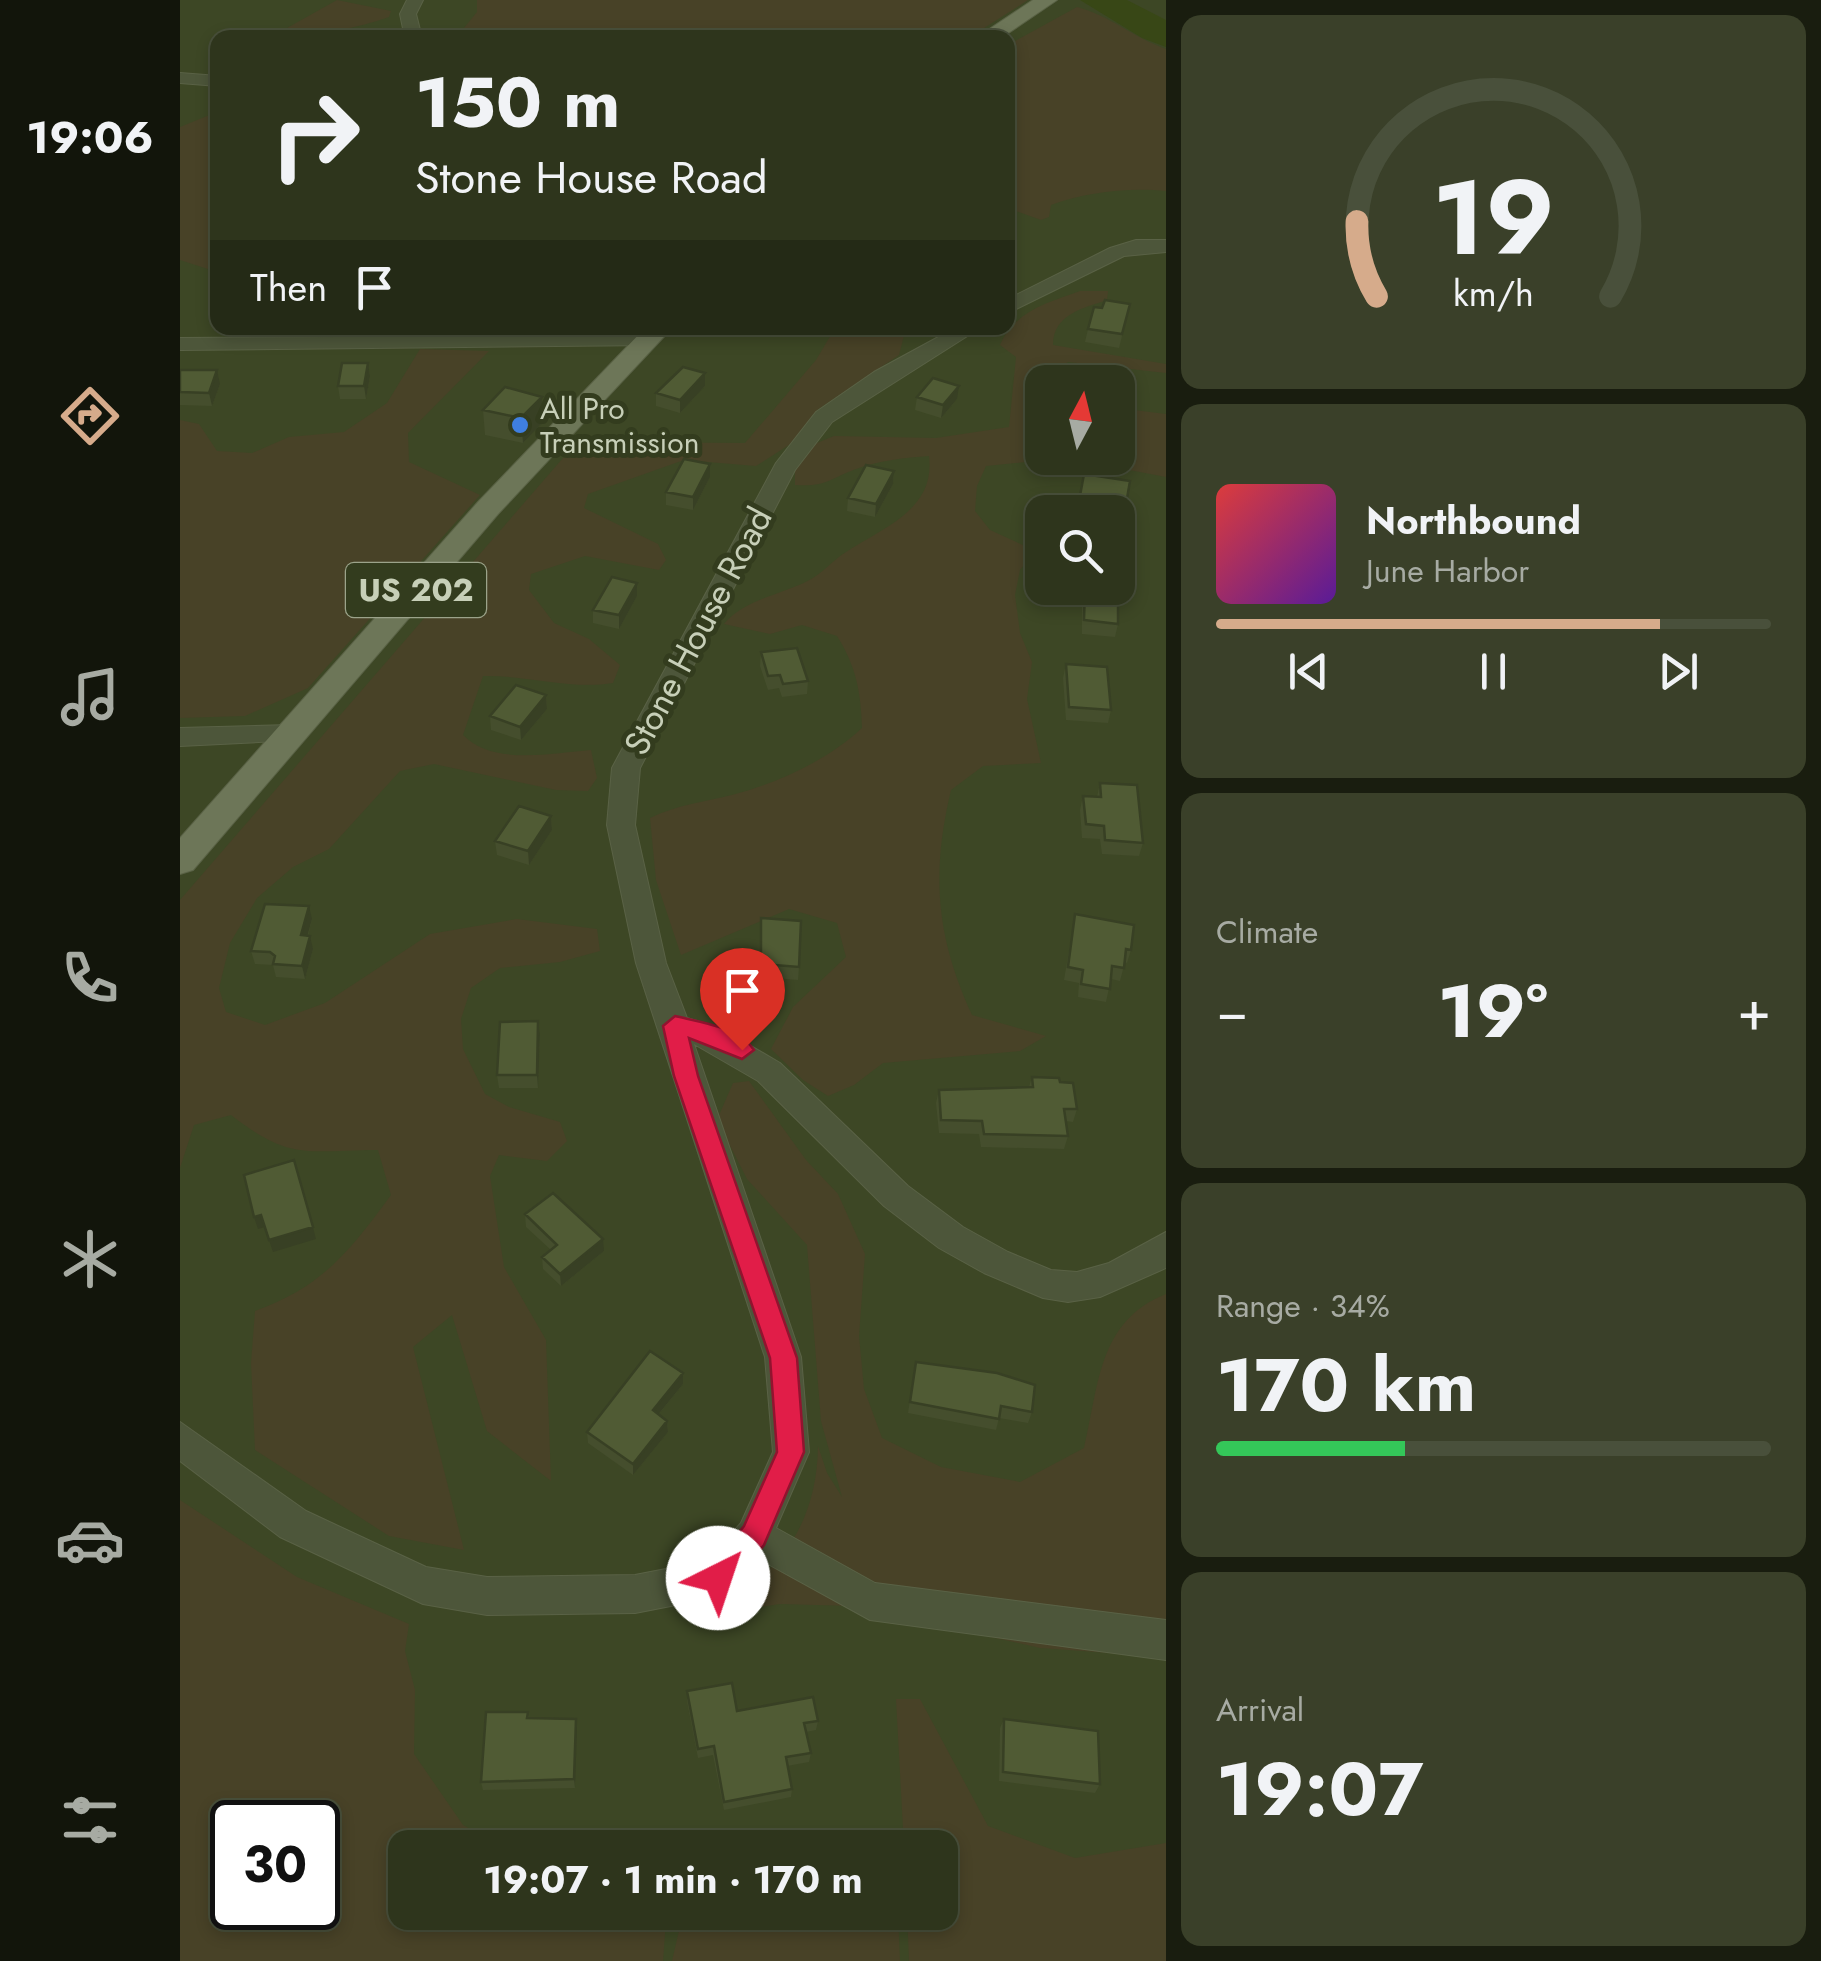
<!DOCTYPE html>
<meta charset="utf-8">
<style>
:root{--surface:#2e351c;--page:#3a4029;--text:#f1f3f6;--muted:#a7aba3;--line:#49503b;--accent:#d6ab8b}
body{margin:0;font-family:Jost,sans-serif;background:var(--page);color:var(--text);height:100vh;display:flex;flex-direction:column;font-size:38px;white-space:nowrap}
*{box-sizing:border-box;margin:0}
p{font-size:32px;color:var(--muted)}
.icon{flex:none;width:55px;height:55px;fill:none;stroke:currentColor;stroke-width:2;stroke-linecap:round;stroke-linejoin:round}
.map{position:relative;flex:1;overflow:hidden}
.sheet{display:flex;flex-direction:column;gap:15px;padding:15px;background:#191d0f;width:655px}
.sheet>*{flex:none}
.top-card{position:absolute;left:30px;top:30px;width:805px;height:305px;border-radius:20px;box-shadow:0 5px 15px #0003,0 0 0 2px var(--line);background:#2e351c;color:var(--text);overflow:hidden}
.needle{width:65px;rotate:7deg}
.buttons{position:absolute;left:845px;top:365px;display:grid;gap:20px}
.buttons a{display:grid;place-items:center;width:110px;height:110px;border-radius:20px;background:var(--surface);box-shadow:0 5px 15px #0003,0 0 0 2px var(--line);font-size:50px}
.speed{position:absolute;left:30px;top:1800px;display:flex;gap:20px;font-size:50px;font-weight:700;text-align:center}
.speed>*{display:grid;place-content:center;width:130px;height:130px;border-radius:50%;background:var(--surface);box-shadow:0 5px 15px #0003,0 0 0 2px var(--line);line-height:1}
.speed .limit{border:5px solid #111;border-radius:15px;background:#fff;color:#111}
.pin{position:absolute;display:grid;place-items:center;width:85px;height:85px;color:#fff;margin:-102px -42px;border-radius:50% 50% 50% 0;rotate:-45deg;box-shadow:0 0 10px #0007}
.pin .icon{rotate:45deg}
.me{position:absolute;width:110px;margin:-55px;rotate:41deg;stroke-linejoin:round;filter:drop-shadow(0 0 8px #0008)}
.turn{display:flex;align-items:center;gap:35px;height:210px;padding:0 40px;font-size:45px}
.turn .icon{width:130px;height:130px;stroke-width:2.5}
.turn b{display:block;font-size:70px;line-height:85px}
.then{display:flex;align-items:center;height:95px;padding:0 40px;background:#0003;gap:20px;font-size:38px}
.big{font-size:75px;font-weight:700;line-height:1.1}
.sheet .card{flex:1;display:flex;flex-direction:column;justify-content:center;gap:15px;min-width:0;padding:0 35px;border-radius:20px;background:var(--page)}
.sheet .dial{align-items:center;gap:0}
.dial svg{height:260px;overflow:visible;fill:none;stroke:var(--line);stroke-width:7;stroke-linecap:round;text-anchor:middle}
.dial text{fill:var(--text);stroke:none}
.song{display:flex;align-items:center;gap:30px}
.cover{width:120px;height:120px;border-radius:15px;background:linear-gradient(135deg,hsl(0 70% 55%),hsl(270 70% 35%))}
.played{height:10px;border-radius:5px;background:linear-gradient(90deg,var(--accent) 80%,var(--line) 80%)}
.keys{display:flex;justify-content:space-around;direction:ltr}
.heat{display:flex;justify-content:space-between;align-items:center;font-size:55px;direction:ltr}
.charge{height:15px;border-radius:8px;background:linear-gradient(90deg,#34c759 34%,var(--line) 0)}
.trip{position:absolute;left:208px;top:1830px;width:570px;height:100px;border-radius:20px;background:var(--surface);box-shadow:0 5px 15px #0003,0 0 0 2px var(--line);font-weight:700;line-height:100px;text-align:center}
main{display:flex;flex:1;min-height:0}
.tabs{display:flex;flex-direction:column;width:180px;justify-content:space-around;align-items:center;background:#12150b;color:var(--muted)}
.tabs .icon{width:70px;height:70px}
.tabs .on{color:var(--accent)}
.tabs b{font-size:45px;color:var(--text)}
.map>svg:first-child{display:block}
.green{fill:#484227;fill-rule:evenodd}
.water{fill:#384716}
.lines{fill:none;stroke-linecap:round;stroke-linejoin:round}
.minor-casing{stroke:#5a6246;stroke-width:2}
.major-casing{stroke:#5a6246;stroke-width:2}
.minor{fill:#4d563a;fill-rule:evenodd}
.major{fill:#6d7658;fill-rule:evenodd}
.wall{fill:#454e2d}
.shaded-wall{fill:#384024}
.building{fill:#505b34;stroke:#384024;stroke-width:2.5}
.route{fill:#e11d48;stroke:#92132f;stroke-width:2.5}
.shop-dot{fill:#3f7fe0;stroke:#333c1e;stroke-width:4}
.labels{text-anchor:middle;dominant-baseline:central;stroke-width:10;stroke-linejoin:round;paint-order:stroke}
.far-poi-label{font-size:30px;fill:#c7cfb8;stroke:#333c1e;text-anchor:start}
.shield{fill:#333c1e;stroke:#9ba38a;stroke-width:2.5}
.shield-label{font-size:32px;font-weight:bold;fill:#c7cfb8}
.street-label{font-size:35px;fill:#c7cfb8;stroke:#333c1e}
</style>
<main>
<nav class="tabs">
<b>19:06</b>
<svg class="icon on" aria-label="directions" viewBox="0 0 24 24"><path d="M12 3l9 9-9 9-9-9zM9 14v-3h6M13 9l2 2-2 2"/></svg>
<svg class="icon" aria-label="music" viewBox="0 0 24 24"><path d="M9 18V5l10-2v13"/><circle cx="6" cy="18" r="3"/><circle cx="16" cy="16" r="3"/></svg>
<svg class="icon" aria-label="phone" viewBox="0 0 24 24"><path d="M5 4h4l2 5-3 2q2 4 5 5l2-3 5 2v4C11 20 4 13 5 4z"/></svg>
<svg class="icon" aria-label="climate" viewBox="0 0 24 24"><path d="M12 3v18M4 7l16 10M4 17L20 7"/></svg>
<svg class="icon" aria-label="car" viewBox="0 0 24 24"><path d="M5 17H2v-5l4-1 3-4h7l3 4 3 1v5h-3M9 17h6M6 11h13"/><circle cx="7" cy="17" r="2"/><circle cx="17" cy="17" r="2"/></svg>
<svg class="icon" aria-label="filters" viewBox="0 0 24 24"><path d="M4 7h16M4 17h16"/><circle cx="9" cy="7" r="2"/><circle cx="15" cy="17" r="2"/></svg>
</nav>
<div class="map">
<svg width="986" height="1961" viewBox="0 0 986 1961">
<rect width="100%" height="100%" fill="#3d4725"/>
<!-- green -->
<path class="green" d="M157,0L211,11L209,17C174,29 129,38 91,37Z
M297,0H848L790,37H247L263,30L284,28L297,12Z
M897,7C929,15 954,38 986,49V191C950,187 905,192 871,205L869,217L861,220L828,208V45Z
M37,112H38L37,272L0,260V127Z
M900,291H928L927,300C904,308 873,314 873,345L986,364V373L888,362L872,374L871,382H862V458H938V408L986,414V477L886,458L806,466L797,486L795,511L810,530L847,547L849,559L840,570L835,595L840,633L852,662L847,699L861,763L803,766L771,790C751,874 756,936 792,1015L866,1036L840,1051L703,1063L674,1085L648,1096L623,1080L591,1049L613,1007L666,957L657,923L609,909L501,955L476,880L470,818C497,805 523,802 552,795C598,783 648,760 682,728C681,692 676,666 657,636L622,625L590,634L544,624C565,598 604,595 633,578C644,571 653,561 663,554C701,528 756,511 749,456C725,458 700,460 676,469C649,479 647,487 615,485V468L632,445L654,436L756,438L829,427L836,357L820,345C835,311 867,303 900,291Z
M42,328H304L314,332L72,333Z
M655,328H726L719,355L637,410L612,443L576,466L504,460L408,494L404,508L478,544L486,560L479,570L405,556L351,574L349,590L374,623L409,639L440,665L433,683C391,690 346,675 303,676L283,735C313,766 371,753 411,750L417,778L408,791L376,790L254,764L220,771L149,849L113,867L77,898L50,943L39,988L46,1012L85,1025L145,1003L250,934L337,919L417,929L420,951L380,962L320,968L291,988L281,1019L283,1049L305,1094L329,1107L380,1122L387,1141L367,1161L319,1155L310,1176L324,1267L366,1340L371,1481L307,1431L272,1315L233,1347L284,1550L209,1536L75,1450L71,1363L75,1311C142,1287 170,1251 211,1195L198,1150C127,1150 111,1162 51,1115L14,1125L0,1168V900L383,458L408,442L565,443L636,360Z
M240,349L309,351L228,433L229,462L300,495L128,688L65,716L0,718V420L19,424L37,451L72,453L109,437L164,432L207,403Z
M569,1081L626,1160L658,1194L685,1254L679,1336L684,1389L702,1438L761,1467L840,1482L904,1448C919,1385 918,1321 986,1294V1657L860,1648L673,1606L600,1604L508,1618C589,1590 637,1533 638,1446L647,1473L662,1497L641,1421L627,1245L567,1179L537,1120L553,1083Z
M0,1500L117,1577L229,1624L225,1651L235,1690L234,1754L283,1825L322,1847L225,1848V1912L481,1913L486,1920L483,1961H0ZM52,1822H138V1908H52Z
M716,1699H740L808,1826L895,1858L986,1843V1961H729L727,1913L760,1912V1848L724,1847Z
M503,1913H718L720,1961H492Z"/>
<!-- water -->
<path class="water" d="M900,0H947L986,20V47L962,38Z"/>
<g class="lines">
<!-- minor casing -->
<g class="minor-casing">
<path id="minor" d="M227,0H243L236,14L242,38H225L220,14Z
M0,73L38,76V86L0,83Z
M956,240H986V252L944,256L828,313V299L930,248Z
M775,328H800L652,422L615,470L460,768L455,825L486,963L507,1018L540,1028L600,1063L728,1186L783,1227L828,1252L871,1270L897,1272L929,1263L986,1232V1268L920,1297L888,1302L863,1298L804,1273L759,1248L704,1206L578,1081L514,1044L621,1357L629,1452L596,1528L695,1583L986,1620V1660L690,1620L579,1559L551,1591L537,1597L455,1613L307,1615L243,1604L100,1537L0,1461V1422L126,1511L246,1567L307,1577L455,1575L527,1561L561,1523L593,1452L585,1357L456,963L427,825L432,768L596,463L636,412L694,372Z
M467,335L478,341L474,345L0,350V338Z
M110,725L123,734L119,740L0,746V728Z"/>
</g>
<!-- major casing -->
<g class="major-casing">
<path id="major" d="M853,0H877L821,38H796Z
M465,328H492L318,514L13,870L0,874V838L298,502Z"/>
</g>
<!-- minor -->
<use href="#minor" class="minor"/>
<!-- major -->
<use href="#major" class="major"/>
</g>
<!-- wall -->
<path class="wall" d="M950,304L939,348L905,342L908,329L922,308Z
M188,363L190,376L186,399H160L158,386Z
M0,370L40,384L32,406L0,405Z
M525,373V386L500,413L476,406V393Z
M362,397L363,422L343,443L305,435L303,410Z
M737,397L777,399L761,418L735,410Z
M714,471L713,484L695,517L667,511L668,498Z
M530,477L513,510L486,505V492Z
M950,481L940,535H938V512Z
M457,583V596L439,629L413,623V610Z
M902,588H938V624L935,637L902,634Z
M581,652L628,681L627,694L602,697L599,688L588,690L580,666Z
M886,664L931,710L928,723L886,720L883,678Z
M366,695L367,709L341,740L311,730L310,716Z
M920,783L963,843L959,856L922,854L920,839L902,838L900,810L903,796L917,797Z
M371,816L372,830L349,865L317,855L315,841Z
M895,914L951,950L947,963L945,962L940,981L931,979L926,1002L898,997L899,983L884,980Z
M581,918L619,967L618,980L581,977Z
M132,919L128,936L133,949L125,979L96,977L93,965L75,964L71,951Z
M358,1021L360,1034L358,1088H319L317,1075Z
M852,1077L880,1082L897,1109L893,1122L886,1121L888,1136L884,1149L801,1147L799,1134L759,1133L756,1103L759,1090L849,1087Z
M345,1214L424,1251L381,1286L363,1269L362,1257L371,1250L346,1227Z
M736,1362L852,1412L848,1423L819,1418L816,1430L728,1413Z
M503,1373V1384L479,1414L487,1421L488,1432L453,1475L408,1443L407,1432Z
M507,1691L557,1711L638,1721L636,1730L626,1732L631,1753L629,1762L607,1766L612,1789L611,1797L544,1810L533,1755L518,1758L507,1701Z
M348,1712L349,1718L397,1728L395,1788L303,1790L301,1782Z
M824,1719L920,1784L915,1793L819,1781L820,1728Z"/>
<!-- shaded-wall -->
<path class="shaded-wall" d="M188,363L190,376L186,399L184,386Z
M37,370L40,384L32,406L29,393Z
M525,373V386L500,413V400Z
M779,386L777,399L761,418L763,405Z
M362,397L363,422L343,443L341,418Z
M530,464V477L513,510V497Z
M714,471L713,484L695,517L696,504Z
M457,583V596L439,629V615Z
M366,695L367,709L341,740L340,727Z
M371,816L372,830L349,865L348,851Z
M129,906L132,919L124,948L121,935Z
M130,936L133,949L125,979L122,966Z
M358,1021L360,1034L358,1088L357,1075Z
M81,1215L85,1227L78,1229L74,1217Z
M133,1227L136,1239L93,1252L89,1240Z
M423,1239L424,1251L381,1286L380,1274Z
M503,1373V1384L473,1421V1410Z
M487,1421L488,1432L453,1475V1464Z
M396,1719L397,1728L395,1788L394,1779Z"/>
<!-- building -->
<path class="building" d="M925,300L950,304L942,334L908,329L914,307L922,308Z
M162,363H188L184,386H158Z
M503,367L525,373L500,400L476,393Z
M0,370H37L29,393L0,392Z
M753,378L779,386L763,405L737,397Z
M325,387L362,397L341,418L303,410Z
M504,459L530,464L513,497L486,492Z
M686,465L714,471L696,504L668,498Z
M904,474L950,481L943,522L938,521V512H897Z
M938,576V624L904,620L905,588H938Z
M432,577L457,583L439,615L413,610Z
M617,648L628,681L603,684L600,675L588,676L581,652Z
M886,664L927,667L931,710L889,707Z
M336,685L366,695L340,727L310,716Z
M920,783L957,785L963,843L925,840L924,826L906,824L903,796L921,797Z
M339,806L371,816L348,851L315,841Z
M85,904L129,906L121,935L130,936L122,966L93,964L95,956L90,952L71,951Z
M895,914L954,925L951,950L946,949L944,968L932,966L930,989L901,984L903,970L888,967Z
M581,918L621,921L619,967L581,964Z
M358,1021L357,1075H317L320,1022Z
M852,1077L879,1078L880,1082L893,1083L897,1109H884L888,1136L804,1134L802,1121L761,1120L759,1090L853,1087Z
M114,1160L133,1227L89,1240L81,1215L74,1217L64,1175Z
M373,1193L423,1239L380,1274L362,1257L377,1245L345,1214Z
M470,1351L503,1373L473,1410L487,1421L453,1464L407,1432Z
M736,1362L817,1373L855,1385L852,1412L821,1406L819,1419L730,1402Z
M552,1683L557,1711L633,1697L638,1721L624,1723L631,1753L606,1757L612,1789L544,1802L534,1746L518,1749L507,1691Z
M306,1712H348L347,1718L396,1719L394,1779L301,1782Z
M824,1719L918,1731L920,1784L823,1772Z"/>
<!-- route -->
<path class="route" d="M495,1016C520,1022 559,1027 574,1050L562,1059L509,1038L518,1076L617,1358L624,1452L584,1545L548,1588L538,1592L527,1588L523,1578L564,1526L597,1452L590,1358L494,1076L483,1026Z"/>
<!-- markers -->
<circle class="shop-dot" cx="340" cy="425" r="10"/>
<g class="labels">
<!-- far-poi labels -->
<g class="far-poi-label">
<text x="360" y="408">All Pro<tspan x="360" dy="34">Transmission</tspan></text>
</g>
<!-- shield labels -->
<rect class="shield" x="166" y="563" width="140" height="54" rx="8"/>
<g class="shield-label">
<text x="236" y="590">US 202</text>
</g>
<!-- street labels -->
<g class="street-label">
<text transform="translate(518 631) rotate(-62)">Stone House Road</text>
</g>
</g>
</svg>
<div class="buttons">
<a><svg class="needle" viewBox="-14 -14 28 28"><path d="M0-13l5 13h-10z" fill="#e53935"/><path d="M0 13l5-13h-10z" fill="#a7aba3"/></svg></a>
<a><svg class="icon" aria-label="search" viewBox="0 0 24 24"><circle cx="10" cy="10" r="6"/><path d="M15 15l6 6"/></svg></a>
</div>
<div class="speed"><div class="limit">30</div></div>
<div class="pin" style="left:562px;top:1050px;background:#d93025"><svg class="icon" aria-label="arrive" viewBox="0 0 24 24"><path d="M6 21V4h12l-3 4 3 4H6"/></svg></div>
<svg class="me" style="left:538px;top:1578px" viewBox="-20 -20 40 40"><circle r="19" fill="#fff"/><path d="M0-13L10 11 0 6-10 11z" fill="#e11d48"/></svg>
<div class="trip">19:07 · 1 min · 170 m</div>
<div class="top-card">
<div class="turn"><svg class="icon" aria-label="right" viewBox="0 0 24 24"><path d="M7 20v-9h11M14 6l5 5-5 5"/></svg><div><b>150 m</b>Stone House Road</div></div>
<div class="then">Then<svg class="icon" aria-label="arrive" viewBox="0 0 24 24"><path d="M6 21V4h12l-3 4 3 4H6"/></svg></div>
</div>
</div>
<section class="sheet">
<div class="card dial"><svg viewBox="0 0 100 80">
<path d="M14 69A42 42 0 1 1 86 69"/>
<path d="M14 69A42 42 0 0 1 8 46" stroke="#d6ab8b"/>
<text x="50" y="56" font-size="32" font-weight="700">19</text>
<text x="50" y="72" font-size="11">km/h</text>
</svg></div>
<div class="card">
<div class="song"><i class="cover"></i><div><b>Northbound</b><p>June Harbor</p></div></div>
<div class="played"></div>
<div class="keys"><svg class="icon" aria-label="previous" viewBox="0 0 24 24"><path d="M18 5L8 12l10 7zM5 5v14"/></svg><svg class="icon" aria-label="pause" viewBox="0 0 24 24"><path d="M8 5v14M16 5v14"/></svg><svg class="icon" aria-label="next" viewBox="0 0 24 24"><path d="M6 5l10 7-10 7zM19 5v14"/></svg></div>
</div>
<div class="card"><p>Climate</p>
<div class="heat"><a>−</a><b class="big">19°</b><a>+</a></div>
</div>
<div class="card"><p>Range · 34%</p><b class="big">170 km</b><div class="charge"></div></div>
<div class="card"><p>Arrival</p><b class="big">19:07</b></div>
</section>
</main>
